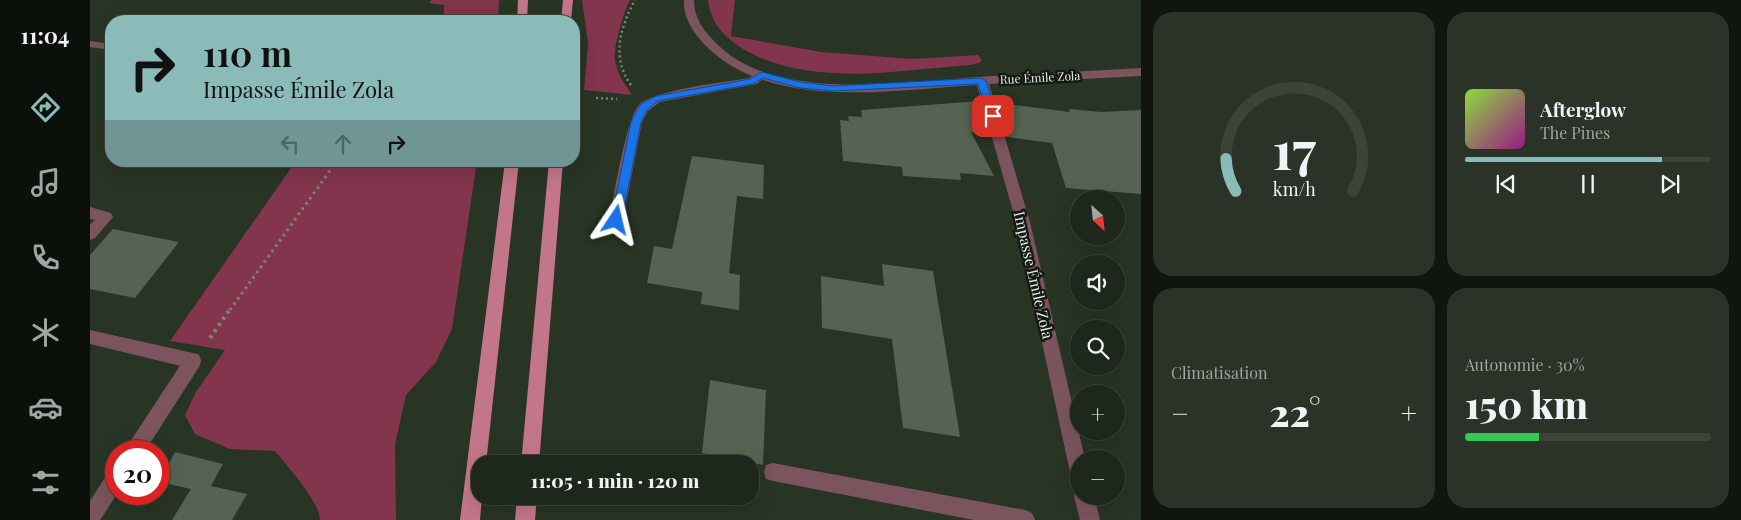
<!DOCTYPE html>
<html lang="fr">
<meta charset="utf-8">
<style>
:root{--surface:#1e271b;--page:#2b3328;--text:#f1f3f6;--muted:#a1a5a3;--line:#3c443a;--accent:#8bbbb9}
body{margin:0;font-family:"Playfair Display",serif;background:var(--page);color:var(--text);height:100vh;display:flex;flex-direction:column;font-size:19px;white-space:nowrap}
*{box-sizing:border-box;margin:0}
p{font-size:16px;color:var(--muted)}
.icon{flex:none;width:28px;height:28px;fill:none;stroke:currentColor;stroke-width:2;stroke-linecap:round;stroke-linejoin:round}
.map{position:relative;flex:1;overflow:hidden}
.panel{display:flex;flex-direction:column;gap:12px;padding:12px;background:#10150f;width:600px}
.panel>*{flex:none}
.guide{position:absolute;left:15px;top:15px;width:475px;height:152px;border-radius:20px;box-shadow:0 5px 20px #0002,0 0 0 1px var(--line);background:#8bbbb9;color:#111;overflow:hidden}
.needle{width:32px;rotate:153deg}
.tools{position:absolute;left:980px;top:190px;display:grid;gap:10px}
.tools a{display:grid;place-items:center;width:55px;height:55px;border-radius:50%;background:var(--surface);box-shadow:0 5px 20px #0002,0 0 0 1px var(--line);font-size:25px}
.speed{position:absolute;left:15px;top:440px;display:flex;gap:10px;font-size:25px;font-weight:700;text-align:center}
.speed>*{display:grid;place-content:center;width:65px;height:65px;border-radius:50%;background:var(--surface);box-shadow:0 5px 20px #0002,0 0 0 1px var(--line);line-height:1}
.speed .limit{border:8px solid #d22;background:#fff;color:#111}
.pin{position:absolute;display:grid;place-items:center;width:42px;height:42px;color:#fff;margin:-21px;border-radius:10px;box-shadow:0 2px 8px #0006}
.me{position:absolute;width:55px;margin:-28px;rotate:10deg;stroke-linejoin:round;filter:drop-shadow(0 0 4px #0008)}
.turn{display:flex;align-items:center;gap:18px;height:105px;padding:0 15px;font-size:22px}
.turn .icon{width:65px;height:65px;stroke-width:2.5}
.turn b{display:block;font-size:35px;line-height:42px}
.lanes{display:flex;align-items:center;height:48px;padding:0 15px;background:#0003;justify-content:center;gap:25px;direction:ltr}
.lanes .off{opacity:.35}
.big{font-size:38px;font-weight:800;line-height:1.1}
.panel .card{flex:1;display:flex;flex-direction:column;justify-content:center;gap:8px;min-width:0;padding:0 18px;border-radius:20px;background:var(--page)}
.panel .dial{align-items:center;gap:0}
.dial svg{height:130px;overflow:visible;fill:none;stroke:var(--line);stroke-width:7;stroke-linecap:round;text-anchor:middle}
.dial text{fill:var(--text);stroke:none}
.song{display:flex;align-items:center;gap:15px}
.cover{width:60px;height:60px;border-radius:8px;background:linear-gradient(135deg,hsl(90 70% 55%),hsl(310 70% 35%))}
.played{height:5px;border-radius:2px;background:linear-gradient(90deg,var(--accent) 80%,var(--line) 80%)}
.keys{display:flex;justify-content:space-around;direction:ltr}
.heat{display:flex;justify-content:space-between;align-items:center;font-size:28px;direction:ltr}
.charge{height:8px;border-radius:4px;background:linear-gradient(90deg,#34c759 30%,var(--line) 0)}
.panel .tiles{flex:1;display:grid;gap:12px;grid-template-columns:repeat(2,1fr)}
.trip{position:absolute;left:381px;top:455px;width:288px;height:50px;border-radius:20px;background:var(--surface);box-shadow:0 5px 20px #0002,0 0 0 1px var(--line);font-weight:800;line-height:50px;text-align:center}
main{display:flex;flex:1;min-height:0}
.tabs{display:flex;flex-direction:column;width:90px;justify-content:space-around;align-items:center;background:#0c100b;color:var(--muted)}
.tabs .icon{width:35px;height:35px}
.tabs .selected{color:var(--accent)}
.tabs b{font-size:22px;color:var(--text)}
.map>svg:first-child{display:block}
.green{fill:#82354c}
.building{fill:#556352}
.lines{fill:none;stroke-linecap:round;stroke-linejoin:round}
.path-far2{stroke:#7a8577;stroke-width:2.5;stroke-dasharray:2 3;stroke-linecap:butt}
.path-far1{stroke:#7a8577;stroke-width:3;stroke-dasharray:2.5 4;stroke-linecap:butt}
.path{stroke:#7a8577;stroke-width:4;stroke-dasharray:3 4.5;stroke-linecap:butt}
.service{fill:#7b545d;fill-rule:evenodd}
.minor{fill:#7b545d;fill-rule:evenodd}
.primary{fill:#c37689;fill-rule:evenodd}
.route{fill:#1a73e8;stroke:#114b97}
.labels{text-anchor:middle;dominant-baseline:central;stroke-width:5;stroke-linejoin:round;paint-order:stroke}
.far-street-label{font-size:12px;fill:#e6eee4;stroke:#141a13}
.street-label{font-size:15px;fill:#e6eee4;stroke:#141a13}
</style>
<main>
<nav class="tabs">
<b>11:04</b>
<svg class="icon selected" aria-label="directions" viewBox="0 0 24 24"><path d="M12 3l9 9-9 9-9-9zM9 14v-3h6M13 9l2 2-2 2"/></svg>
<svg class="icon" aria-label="music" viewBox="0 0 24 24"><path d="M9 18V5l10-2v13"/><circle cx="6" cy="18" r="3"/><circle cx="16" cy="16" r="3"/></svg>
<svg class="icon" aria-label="phone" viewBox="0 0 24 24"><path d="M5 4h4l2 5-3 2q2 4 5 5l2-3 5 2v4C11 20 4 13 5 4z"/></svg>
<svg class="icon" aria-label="climate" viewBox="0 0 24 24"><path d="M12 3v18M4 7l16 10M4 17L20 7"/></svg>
<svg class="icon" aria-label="car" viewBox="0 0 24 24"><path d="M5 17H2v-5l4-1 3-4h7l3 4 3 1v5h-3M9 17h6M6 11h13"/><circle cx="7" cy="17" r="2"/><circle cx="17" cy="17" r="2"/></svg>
<svg class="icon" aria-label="filters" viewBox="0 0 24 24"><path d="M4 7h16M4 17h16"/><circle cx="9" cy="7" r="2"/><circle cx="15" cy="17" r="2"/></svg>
</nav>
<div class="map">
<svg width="1051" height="520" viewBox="0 0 1051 520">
<rect width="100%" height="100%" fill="#283424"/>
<!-- green -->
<path class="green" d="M341,0H409L408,21H354V5L339,3Z
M492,0H540C534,11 523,48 525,60C527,74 535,84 542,95L494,90L498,43Z
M618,0H645L641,36L731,52L822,59L888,55L892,60L889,63L881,65C808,70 722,88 655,50C635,38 621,24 618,0Z
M206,161H325L346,165L348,161H387L362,329L346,362L316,395L305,444L306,520H230C230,502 197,466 185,451L140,449L105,434L95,415L106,392L135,350L80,341Z"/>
<!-- building -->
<path class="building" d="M890,101L899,135L881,132L904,176L870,173L871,180L813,176L812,167L753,161L750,120L759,121L758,116L772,117L771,110Z
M907,103L980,112L979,109L1011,112L1051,110V194L976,188L962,143L917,137Z
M602,156L674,165L673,199L647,196L639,273L650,275L649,310L611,304L612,292L557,283L564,246L582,249Z
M23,229L89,242L45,298L0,289V255Z
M792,264L843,271L870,437L813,428L802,339L732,328L731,276L794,286Z
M620,380L676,390L673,465L612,453Z
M85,452L133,464L121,486L157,494L142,520H82L101,489L69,482Z"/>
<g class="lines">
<!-- path-far2 -->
<path class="path-far2" d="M541,85C521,58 530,28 545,0
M506,98L527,99"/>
<!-- path-far1 -->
<path class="path-far1" d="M140,310L247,161"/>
<!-- path -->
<path class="path" d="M120,338L141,308"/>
<!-- service -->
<path class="service" d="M671,71L677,75L667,84L570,102L558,111L552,122L533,220L531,224L526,226L521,224L519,220C524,197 536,119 549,105C563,90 636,82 659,78Z
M0,207L21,213L23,217L5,238L0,240V224L5,220L0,219Z
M0,330L103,353L109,355L111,361L109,367L103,369L0,344Z
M683,463L935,510L942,513L945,520H884L683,481L676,479L674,472L676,465Z"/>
<!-- minor -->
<path class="minor" d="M594,0H604C604,18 613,30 626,43C684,103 812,82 888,77C943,74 997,71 1051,68V76L899,84L940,222L995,459H989V481L982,479L980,472L926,222L887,85C802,90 679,112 614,44C602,31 593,17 594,0Z
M0,41L21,44V50L0,47Z
M103,353L109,355L111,361L109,367L55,451H35L38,445L97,355Z
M26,469L27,494L10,520H0V501L19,471Z
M987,489H989V496H1004L1010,520H990L984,496Z"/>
<!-- primary -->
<path class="primary" d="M428,0H438L437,21H427Z
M473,0H483L481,21H471Z
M415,161H429L396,464H390V496H392L390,520H370Z
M459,161H473L449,464H431Z
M427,496H447L445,520H425Z"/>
</g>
<!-- route -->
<path class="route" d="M672,72L710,82L743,86L892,78L896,81L908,116L903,119L898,116L888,84L743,91L710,88L673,78L663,84L568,101L557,110L551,122L532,220L526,224L522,223L521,220L541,122L550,105L566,96L660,79Z"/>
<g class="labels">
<!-- far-street labels -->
<g class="far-street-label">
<text transform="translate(950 77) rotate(-3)">Rue Émile Zola</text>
</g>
<!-- street labels -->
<g class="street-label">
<text transform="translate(944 275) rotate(77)">Impasse Émile Zola</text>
</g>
</g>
</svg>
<div class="tools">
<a><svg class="needle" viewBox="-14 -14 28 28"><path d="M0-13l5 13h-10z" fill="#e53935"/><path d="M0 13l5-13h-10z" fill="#a1a5a3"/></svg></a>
<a><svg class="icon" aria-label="sound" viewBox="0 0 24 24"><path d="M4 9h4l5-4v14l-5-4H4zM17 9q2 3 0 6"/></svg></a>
<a><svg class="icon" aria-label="search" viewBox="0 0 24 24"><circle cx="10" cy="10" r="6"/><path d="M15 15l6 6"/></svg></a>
<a>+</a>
<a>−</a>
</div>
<div class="speed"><div class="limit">20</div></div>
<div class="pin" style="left:903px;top:116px;background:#d93025"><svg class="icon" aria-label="arrive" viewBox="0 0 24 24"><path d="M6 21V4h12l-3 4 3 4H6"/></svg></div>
<svg class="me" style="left:526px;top:220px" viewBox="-20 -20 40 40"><path d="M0-17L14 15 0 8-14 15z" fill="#1a73e8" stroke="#fff" stroke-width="4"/></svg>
<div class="trip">11:05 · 1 min · 120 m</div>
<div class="guide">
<div class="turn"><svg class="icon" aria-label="right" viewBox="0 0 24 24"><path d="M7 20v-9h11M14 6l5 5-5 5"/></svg><div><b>110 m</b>Impasse Émile Zola</div></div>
<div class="lanes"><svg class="icon off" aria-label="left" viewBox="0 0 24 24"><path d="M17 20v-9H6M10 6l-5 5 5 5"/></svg><svg class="icon off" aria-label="ahead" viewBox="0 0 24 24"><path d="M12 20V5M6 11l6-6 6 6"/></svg><svg class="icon" aria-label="right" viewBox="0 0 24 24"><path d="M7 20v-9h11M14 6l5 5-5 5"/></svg></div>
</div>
</div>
<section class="panel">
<div class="tiles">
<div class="card dial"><svg viewBox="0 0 100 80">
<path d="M14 69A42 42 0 1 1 86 69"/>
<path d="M14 69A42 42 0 0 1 8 49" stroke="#8bbbb9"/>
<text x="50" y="56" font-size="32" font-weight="700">17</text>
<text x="50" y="72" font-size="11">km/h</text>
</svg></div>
<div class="card">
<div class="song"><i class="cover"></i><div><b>Afterglow</b><p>The Pines</p></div></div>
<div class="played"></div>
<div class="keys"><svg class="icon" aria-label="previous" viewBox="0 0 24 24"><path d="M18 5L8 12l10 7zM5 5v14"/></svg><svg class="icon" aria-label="pause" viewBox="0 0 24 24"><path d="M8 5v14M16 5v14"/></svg><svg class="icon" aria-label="next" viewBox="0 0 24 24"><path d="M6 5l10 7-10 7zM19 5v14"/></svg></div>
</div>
<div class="card"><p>Climatisation</p>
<div class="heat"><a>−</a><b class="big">22°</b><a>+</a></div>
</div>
<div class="card"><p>Autonomie · 30%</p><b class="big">150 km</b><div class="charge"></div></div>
</div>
</section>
</main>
